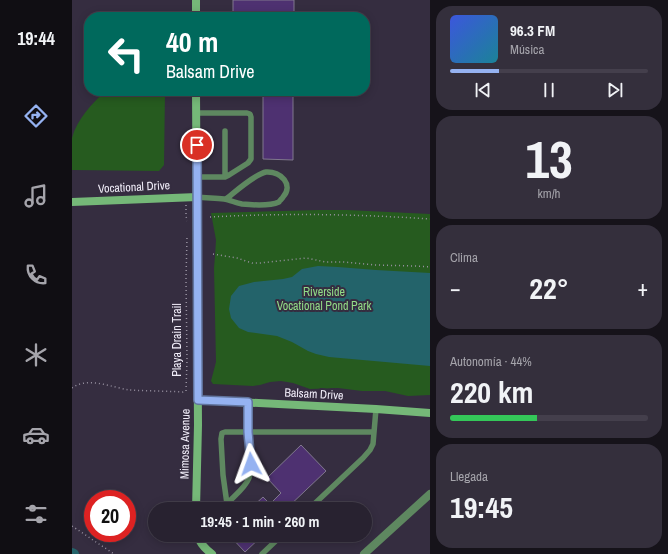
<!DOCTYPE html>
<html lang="es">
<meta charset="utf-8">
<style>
:root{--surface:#282230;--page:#342f3c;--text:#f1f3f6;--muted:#a5a4ab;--line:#443f4c;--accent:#95b2f1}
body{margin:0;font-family:"Archivo Narrow",sans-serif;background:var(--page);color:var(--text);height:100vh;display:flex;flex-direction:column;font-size:15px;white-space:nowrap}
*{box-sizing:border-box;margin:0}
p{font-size:13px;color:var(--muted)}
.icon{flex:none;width:22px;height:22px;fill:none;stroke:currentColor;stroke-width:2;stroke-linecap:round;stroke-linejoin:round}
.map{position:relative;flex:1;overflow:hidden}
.side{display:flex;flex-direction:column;gap:6px;padding:6px;background:#16131a;width:238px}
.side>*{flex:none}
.hud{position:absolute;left:12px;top:12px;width:286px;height:84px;border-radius:16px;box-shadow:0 2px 10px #0003,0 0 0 1px var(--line);background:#00695c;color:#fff;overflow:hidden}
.speed{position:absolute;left:12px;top:490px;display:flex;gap:8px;font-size:20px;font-weight:700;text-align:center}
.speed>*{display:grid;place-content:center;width:52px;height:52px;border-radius:50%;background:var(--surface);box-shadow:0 2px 10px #0003,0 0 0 1px var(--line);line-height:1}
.speed .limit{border:6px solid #d22;background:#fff;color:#111}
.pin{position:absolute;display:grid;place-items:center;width:34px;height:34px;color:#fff;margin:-17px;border:2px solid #fff;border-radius:50%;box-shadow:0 1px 4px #0007}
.me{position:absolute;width:44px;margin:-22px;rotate:356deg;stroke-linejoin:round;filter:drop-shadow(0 0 3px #0008)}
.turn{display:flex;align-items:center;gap:14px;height:84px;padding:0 16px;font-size:18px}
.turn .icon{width:52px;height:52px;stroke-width:2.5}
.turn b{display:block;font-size:28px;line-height:34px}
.big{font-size:30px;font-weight:700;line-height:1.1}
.side .tile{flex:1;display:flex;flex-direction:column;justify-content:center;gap:6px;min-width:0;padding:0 14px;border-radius:16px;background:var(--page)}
.side .dial{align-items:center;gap:0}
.dial b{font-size:52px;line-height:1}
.song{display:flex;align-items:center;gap:12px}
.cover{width:48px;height:48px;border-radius:6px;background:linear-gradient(135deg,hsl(230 70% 55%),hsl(190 70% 35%))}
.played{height:4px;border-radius:2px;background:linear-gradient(90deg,var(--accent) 25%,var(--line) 25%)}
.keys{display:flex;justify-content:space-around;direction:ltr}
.heat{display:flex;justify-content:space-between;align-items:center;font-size:22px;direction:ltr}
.charge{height:6px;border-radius:3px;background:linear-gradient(90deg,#34c759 44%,var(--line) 0)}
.trip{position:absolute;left:76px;top:502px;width:224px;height:40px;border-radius:20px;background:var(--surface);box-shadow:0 2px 10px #0003,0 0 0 1px var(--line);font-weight:700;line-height:40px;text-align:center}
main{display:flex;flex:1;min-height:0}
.tabs{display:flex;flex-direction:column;width:72px;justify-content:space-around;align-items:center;background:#100e13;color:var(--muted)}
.tabs .icon{width:28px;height:28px}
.tabs .current{color:var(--accent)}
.tabs b{font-size:18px;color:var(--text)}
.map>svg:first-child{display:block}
.green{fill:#265b1f}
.water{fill:#23636a}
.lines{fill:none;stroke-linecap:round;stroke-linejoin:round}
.canal{stroke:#23636a;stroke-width:10}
.building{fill:#4e3171;stroke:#80788e}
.path{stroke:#9892a1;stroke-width:1.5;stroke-dasharray:1 3;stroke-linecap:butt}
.lane{stroke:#5e8860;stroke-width:5.5}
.street{stroke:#5e8860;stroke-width:8}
.secondary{stroke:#75b878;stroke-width:8}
.route-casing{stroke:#61749d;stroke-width:10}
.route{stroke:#95b2f1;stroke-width:7}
.labels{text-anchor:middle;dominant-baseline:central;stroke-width:4;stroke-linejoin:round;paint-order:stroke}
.street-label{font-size:12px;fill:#f1edf9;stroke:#352d40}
.park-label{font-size:12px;fill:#92dc87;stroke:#352d40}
</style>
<main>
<nav class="tabs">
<b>19:44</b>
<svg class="icon current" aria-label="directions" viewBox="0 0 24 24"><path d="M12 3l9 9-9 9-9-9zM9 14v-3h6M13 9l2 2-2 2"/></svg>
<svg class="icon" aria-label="music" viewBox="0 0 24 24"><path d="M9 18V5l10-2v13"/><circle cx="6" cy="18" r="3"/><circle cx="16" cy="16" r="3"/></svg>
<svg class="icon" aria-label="phone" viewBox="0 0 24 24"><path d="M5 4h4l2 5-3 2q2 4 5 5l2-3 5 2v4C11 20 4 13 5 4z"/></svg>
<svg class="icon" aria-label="climate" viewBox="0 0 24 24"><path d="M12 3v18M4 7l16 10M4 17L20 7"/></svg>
<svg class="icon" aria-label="car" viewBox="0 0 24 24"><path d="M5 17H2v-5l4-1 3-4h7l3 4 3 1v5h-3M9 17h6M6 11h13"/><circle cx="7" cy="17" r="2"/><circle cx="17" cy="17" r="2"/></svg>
<svg class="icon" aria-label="filters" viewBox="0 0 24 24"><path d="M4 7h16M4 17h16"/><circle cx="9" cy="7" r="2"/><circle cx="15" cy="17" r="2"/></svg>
</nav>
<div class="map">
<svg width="358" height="554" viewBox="0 0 358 554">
<rect width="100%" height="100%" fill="#352d40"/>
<!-- green -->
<path class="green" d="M33,91H93L92,165L87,171L0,170C0,160 0,147 0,138C5,119 20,104 33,91Z
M247,210H275L358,214V395L336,396L313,391H290L266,388L238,389L221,383L209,381L198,382L188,385L181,386L141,384L139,381L144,362L142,268L143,256L144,240L139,213Z"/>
<!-- water -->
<path class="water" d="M246,266L266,267L304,270L358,273V366L257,357L244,354L236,351L220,342L205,336L176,332L167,328L159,318L157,309L159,296L167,286L182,282L211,279L220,277L230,269Z"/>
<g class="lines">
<!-- canal -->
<path class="canal" d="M0,553L2,554"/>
</g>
<!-- building -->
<path class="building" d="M161,0H222V17H161Z
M191,91H221V160L191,159Z
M229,445L254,471L214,509H178L191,497L198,504L209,493L195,478Z
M157,535H191L173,552Z"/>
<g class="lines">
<!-- path -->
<path class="path" d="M114,205V216L115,221
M138,217C211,213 284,214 358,219
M141,254L165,258L180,263H188L234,258L254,262H272L304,265L344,266L358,267
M0,388C16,376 41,388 58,390C75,391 93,391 111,392L114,391L115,360L114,279L115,237
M0,526L42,554"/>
<!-- lane -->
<path class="lane" d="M125,113H175L178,114L179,117V159L176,163L157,175L153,177H125
M153,131V177
M125,197C134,198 143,198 152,199C158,200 164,203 170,204C180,205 198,206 207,202C207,201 211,198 211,197C222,185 209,171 194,172C183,174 163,192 154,199
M155,504C162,496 173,488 177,478C181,466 177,446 176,434C176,423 176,413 176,402
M147,509L150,508L155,504L151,475L149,439L150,433L153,432H302
M237,509L291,458L298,450L301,444L304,409
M190,554L210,535"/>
<!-- street -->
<path class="street" d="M292,554L358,494"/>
<!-- secondary -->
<path class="secondary" d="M124,0V17
M0,202L125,197
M126,400L304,409L358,413
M124,509L126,425L124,91
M125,535C128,543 133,549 140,554"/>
</g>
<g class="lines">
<!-- route casing -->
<g class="route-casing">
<path id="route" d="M125,145L126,400L176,402V432L179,464"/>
</g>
<!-- route -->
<use href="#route" class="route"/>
</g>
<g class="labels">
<!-- street labels -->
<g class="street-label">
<text transform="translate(62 187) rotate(-3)">Vocational Drive</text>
<text transform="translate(105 340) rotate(-90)">Playa Drain Trail</text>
<text transform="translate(242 394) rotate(3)">Balsam Drive</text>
<text transform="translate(113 444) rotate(-89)">Mimosa Avenue</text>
</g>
<!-- park labels -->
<g class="park-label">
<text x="252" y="292">Riverside<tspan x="252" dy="14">Vocational Pond Park</tspan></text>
</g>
</g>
</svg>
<div class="speed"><div class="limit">20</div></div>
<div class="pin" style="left:125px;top:145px;background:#d93025"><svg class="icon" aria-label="arrive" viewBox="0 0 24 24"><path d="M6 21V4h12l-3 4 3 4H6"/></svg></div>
<svg class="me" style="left:179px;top:464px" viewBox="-20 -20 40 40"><path d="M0-17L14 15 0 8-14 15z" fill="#95b2f1" stroke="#fff" stroke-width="4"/></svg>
<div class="trip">19:45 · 1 min · 260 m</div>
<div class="hud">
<div class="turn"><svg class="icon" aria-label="left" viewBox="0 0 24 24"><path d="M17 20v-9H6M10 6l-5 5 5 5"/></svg><div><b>40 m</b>Balsam Drive</div></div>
</div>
</div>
<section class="side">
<div class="tile">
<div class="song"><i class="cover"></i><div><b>96.3 FM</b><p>Música</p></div></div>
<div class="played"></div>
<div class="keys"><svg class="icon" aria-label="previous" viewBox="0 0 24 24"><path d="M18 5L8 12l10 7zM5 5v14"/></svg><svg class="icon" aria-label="pause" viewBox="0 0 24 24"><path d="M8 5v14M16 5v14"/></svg><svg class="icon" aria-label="next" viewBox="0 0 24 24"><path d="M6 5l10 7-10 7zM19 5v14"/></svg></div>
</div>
<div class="tile dial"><b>13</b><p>km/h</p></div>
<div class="tile"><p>Clima</p>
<div class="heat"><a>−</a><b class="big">22°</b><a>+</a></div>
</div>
<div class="tile"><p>Autonomía · 44%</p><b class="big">220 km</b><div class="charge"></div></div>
<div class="tile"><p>Llegada</p><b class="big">19:45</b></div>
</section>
</main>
